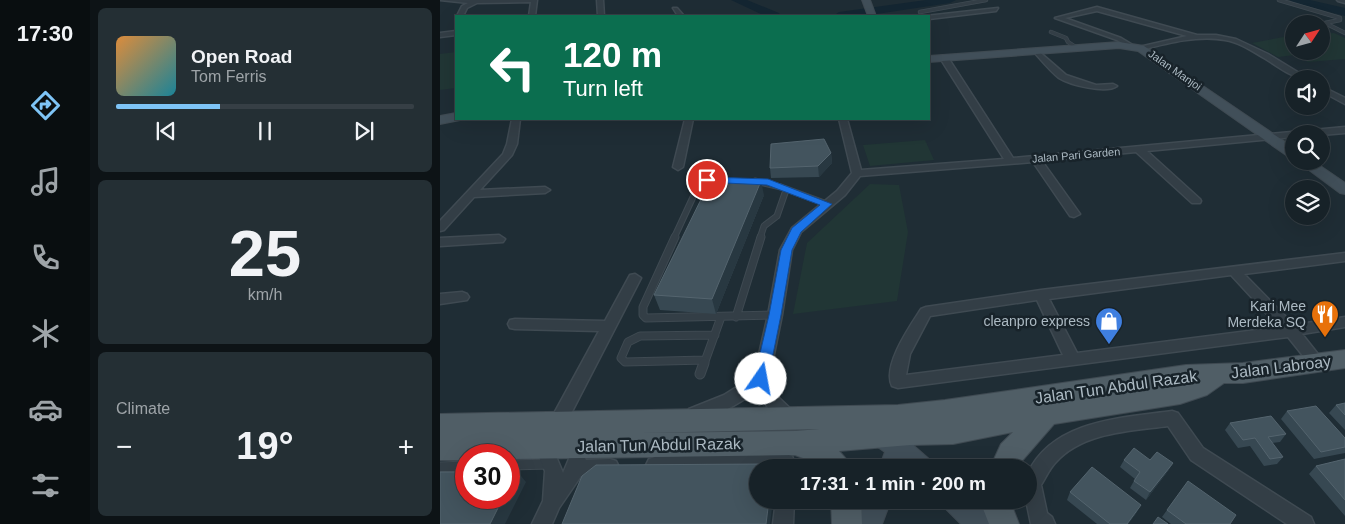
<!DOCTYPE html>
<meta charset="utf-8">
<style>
:root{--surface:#172228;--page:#242f34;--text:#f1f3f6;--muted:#9ea4a8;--line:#363f45;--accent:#7ec4f6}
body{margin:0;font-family:Arial,sans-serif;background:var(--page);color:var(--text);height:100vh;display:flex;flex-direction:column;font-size:19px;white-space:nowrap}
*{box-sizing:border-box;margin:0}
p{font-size:16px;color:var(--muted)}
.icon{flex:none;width:28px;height:28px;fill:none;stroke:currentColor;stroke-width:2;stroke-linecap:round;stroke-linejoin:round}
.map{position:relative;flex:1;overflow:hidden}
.drawer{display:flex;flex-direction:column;gap:8px;padding:8px;background:#0d1316;width:350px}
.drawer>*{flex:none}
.hud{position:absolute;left:15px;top:15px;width:475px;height:105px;border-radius:0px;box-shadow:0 5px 20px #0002,0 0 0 1px var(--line);background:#0b6e4f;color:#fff;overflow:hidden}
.needle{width:32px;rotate:54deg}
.controls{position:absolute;left:845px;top:15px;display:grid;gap:10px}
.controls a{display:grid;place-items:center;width:45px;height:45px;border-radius:50%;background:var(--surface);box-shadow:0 5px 20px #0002,0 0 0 1px var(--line);font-size:25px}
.speed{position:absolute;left:15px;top:444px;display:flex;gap:10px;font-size:25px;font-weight:700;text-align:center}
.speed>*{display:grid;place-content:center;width:65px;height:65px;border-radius:50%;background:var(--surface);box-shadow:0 5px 20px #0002,0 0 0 1px var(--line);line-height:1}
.speed .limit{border:8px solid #d22;background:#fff;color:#111}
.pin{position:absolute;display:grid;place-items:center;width:42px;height:42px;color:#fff;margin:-21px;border:2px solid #fff;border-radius:50%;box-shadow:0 1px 5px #0007}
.me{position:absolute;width:55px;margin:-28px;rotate:12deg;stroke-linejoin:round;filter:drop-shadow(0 0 4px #0008)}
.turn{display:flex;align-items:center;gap:18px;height:105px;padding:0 25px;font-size:22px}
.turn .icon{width:65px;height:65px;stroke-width:2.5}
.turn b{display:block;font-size:35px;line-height:42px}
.big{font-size:38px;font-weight:700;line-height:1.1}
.drawer .card{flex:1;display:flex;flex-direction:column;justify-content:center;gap:8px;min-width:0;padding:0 18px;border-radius:8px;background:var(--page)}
.drawer .dial{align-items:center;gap:0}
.dial b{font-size:65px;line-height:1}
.song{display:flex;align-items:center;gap:15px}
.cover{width:60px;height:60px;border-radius:8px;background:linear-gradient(135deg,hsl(30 70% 55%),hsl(190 70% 35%))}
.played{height:5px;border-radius:2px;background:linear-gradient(90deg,var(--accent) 35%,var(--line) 35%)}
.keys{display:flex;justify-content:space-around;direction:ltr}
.heat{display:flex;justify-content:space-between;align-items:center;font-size:28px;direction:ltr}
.trip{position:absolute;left:309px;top:459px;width:288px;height:50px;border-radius:25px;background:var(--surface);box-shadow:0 5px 20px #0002,0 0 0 1px var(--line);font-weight:700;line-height:50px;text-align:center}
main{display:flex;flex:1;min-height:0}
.dock{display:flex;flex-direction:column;width:90px;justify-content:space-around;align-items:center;background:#090e10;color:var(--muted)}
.dock .icon{width:35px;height:35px}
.dock .on{color:var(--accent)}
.dock b{font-size:22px;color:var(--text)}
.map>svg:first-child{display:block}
.green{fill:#213635}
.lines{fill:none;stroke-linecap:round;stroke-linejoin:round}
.river{fill:#142632;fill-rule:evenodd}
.lane-far3-casing{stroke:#3f4a52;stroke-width:4.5}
.lane-far2-casing{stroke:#3f4a52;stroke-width:7}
.lane-far1-casing{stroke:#3f4a52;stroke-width:9}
.lane-casing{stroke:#3f4a52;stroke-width:11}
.street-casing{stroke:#3f4a52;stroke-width:3}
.secondary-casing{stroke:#3f4a52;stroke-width:2}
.primary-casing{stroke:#3f4a52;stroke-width:2}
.lane-far3{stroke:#333e46;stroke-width:3}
.lane-far2{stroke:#333e46;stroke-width:5}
.lane-far1{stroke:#333e46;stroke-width:7}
.lane{stroke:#333e46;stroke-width:9}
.street{fill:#333e46;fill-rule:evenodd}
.secondary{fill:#414f59;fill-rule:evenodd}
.primary{fill:#505e66;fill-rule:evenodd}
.wall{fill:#374852}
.shaded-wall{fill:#283841}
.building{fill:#43545e;stroke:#54646e}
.route{fill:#1a73e8;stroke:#114b97}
.labels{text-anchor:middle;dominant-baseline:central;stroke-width:5;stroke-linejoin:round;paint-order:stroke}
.far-street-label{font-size:11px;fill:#acbac3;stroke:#18232a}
.poi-label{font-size:14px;fill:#acbac3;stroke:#18232a;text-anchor:end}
.near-street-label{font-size:16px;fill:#acbac3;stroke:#18232a}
</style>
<main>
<nav class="dock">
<b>17:30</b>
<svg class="icon on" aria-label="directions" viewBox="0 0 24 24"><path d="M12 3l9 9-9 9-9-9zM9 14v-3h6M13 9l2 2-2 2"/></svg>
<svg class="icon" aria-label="music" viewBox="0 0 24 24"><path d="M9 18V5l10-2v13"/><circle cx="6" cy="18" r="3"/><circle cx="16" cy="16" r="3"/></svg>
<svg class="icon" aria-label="phone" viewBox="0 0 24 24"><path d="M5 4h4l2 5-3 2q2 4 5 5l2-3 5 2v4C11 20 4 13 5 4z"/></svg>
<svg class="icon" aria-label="climate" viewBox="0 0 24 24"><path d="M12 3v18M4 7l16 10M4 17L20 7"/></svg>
<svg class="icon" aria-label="car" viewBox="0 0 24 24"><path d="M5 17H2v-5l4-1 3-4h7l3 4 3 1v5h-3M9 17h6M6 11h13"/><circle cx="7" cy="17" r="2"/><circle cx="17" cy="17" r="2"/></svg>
<svg class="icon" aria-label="filters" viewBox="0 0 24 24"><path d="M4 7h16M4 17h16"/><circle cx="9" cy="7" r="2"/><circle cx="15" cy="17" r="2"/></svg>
</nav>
<section class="drawer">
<div class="card">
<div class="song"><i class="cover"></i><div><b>Open Road</b><p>Tom Ferris</p></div></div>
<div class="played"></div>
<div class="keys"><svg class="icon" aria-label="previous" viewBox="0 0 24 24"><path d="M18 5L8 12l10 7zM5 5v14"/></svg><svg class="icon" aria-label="pause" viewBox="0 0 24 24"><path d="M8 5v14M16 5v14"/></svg><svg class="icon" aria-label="next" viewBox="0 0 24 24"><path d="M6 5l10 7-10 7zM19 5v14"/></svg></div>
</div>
<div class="card dial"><b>25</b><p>km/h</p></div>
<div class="card"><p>Climate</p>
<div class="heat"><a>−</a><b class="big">19°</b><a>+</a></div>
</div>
</section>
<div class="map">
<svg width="905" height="524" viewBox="0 0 905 524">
<rect width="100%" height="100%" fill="#1f2d35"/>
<!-- green -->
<path class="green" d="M894,33L905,38V59L868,62L855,55L838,57L812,43L854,35V51H881V34Z
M16,52V88L0,90V54Z
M485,140L494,160L430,166L423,145Z
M430,184L459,185L468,232L457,301L353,314L367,243Z"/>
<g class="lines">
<!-- river -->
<path class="river" d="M291,0H307L339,13L341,16H325Z
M486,0H516L510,3L423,16H393L399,12Z
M850,0H870L905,8V16L852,2Z"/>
<!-- lane-far3 casing -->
<g class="lane-far3-casing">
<path id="lane-far3" d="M839,0L900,18V20L885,23L905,33
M480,12L546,0
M611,32L626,38L628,42L637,48"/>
</g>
<!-- lane-far2 casing -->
<g class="lane-far2-casing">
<path id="lane-far2" d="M315,181L341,187L387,204
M234,238L260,182L277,180
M320,238L324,226L337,216L346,190"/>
</g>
<!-- lane-far1 casing -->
<g class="lane-far1-casing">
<path id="lane-far1" d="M235,237L203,307V315L206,318L335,315
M296,317L321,237
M265,360L185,362L181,358L188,342L200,336L275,335
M264,364L281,317"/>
</g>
<!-- lane casing -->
<g class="lane-casing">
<path id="lane" d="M260,374L264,363
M69,465L110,464
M0,467L26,466"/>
</g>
<!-- street casing -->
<g class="street-casing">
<path id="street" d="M0,0H97L95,16H89L91,2L37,3L27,8L23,16H17L22,6L28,3Z
M157,0H163L164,16H158Z
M897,0H905V3L898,1Z
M657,7L757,35H776L796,39L828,54L869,79C852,79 838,66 824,58C812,51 799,42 785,40C758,35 728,43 701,50L699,49V47L747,36L657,11L625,18L681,38L691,44V46L689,47L677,40L615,18Z
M233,8H237L244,16H238Z
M558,8L556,11L489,19V16H486Z
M16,31V35L0,37V33Z
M596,49L626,75L656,85L673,84L677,86C666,94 630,85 619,78C610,71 602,61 594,52L592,51Z
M501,56H507L573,158L905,127V133L881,135L854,134V137L707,151L760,199L761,201L760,203H752L696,152L602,161L640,214L634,217L630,216L593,162L420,176L405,195L361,232L352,250L342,315L329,379L336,395L355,413L357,418L355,423C339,429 324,403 318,390C304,400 266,425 249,419L247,414L249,409L284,395L314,376L328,315L340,250L352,228L397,191L412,173L399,119H407L421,170L564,159L500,58Z
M881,86L905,98V104L881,91Z
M72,119H80L77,144L72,155L40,190L105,187L110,190L105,193L34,197L4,230L0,231V221L63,154L67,144Z
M245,119H253L243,167L238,170L233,167Z
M59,235L65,239L63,242L0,246V238Z
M905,253V261L804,274L854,325L905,317V327L862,334L885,363L882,367L877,369L872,367L848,337L458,388L452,386C442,366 470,326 481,309L486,307L601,290ZM791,275L839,327L637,353L609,299ZM597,300L623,355L466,375L470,354L490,316Z
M195,274L201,278L123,429L117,431L111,429L109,424L111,419L159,331L75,329L70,328L68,324L70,320L75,319L165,321L190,275Z
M22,292L27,294L29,297L27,300L0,304V294Z
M732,411L738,413L763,448L871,517L874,524H847L751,460L728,426C691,431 643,432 616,462C610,468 606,477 601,485L607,513L612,517L615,524H591L586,500H588C588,492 585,480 588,473C613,420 682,418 732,411Z
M104,439L110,442L123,473L131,454L137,452L143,454L146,460L170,459L176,461L179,467L176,473L170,475L141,476L119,508L112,524H92L103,501L105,471L95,447L98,442Z
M342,453L352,456L357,468H318V470L215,473L209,471L206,465L209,459L215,457Z
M336,500H354L353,524H333Z"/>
</g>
<!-- secondary casing -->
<g class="secondary-casing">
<path id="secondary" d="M422,0H430L436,16H428Z
M679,42L704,46L854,148V158L849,157L698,51L679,48L489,62V56Z
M16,113V119L20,120L0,124V116Z
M857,161H873L905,183V194L900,193Z
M437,424L457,434L465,430L473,434L477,441L474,446L490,460L493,468H439L445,452L429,441L425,434L429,427Z
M425,500H451L442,524H416Z
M502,500H534L550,515L553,524H521L506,509Z"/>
</g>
<!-- primary casing -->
<g class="primary-casing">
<path id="primary" d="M905,350V368L803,383H784L767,395L740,404L614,424L581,462L578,468H550L561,444L573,432L513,444L470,445L399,451L406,459L410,468H377L371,461L355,455L69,459V455H26V460H0V414L458,405L505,400L746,365L803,363ZM379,429L356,431L201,433Z
M391,500H421L422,524H392Z
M542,500H572V506L579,524H549L542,506Z"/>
</g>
<!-- lane-far3 -->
<use href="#lane-far3" class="lane-far3"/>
<!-- lane-far2 -->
<use href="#lane-far2" class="lane-far2"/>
<!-- lane-far1 -->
<use href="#lane-far1" class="lane-far1"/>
<!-- lane -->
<use href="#lane" class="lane"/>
<!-- street -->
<use href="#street" class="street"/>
<!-- secondary -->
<use href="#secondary" class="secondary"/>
<!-- primary -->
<use href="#primary" class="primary"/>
</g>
<!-- wall -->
<path class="wall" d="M391,153L392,163L379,177L331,178L330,168Z
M324,195L276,314L220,310L214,295Z
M905,403V430L889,413L896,405Z
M847,411L905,438V453L874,459L841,419Z
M790,423L846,434L840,442L832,443L843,457L837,464L824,466L810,446L798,448L785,430Z
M905,459V516L869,474L876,466Z
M684,460H710L733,463L728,471L706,500L690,488L695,479L680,467Z
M630,492L697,512L688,524H657L627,500Z
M727,510L790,524H731L722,517Z"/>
<!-- shaded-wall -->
<path class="shaded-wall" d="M391,153L392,163L379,177L378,166Z
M321,181L324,195L276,314L272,299Z
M733,463L728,471L706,500L710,492Z
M77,471L86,482L65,524H50L63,498H69V487Z
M329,500H333L330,524H326Z
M701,505L697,512L688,524H687Z"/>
<!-- building -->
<path class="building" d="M384,139L391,153L378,166L330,168L331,144Z
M271,179L321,181L272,299L214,295Z
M905,403V415L896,405Z
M876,406L905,438V447L881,452L847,411Z
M831,416L846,434L828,437L843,457L830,459L815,438L803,440L790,423Z
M694,448L710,460L717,452L733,463L710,492L694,481L700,472L684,460Z
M905,459V500L876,466Z
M333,464V468H318V500H329L326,524H122L142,476L156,465Z
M652,467L701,505L687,524H670L630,492Z
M69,471H77L69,487Z
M0,472H26V498H63L50,524H0Z
M748,481L796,515L790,524H746L727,510Z
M718,517L728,524H713Z"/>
<!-- route -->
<path class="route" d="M267,177L328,179L392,204L361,232L352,250L341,315L328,379L326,383L321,384L316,383L314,379L329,315L341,250L352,228L380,205L327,185L264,182L263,180Z"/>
<!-- icons -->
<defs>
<g id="restaurant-pin" transform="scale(1.4375)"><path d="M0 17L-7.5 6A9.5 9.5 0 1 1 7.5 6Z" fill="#e8710a" stroke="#18232a"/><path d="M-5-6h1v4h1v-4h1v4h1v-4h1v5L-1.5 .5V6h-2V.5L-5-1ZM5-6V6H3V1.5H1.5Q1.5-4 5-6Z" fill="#fff"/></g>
<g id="shop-pin" transform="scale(1.4375)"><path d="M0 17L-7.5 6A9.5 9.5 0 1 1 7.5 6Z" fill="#3f7fe0" stroke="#18232a"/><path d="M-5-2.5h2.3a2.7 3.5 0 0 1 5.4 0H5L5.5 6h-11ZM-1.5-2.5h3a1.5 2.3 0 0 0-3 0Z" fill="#fff"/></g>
</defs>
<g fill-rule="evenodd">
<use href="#restaurant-pin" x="885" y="314"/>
<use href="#shop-pin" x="669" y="321"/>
</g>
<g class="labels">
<!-- far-street labels -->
<g class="far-street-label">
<text transform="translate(735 70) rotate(35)">Jalan Manjoi</text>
<text transform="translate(636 155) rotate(-5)">Jalan Pari Garden</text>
</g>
<!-- poi labels -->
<g class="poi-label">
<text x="866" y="306">Kari Mee<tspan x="866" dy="16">Merdeka SQ</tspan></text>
<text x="650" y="321">cleanpro express</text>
</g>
<!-- near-street labels -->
<g class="near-street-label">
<text transform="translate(841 367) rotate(-7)">Jalan Labroay</text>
<text transform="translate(676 387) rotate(-8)">Jalan Tun Abdul Razak</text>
<text transform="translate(219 445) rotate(-1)">Jalan Tun Abdul Razak</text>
</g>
</g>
</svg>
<div class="controls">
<a><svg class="needle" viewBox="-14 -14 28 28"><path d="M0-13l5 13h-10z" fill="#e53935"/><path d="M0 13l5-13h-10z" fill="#9ea4a8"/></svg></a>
<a><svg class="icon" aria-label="sound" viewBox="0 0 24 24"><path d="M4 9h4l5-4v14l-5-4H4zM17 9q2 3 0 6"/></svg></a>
<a><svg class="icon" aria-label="search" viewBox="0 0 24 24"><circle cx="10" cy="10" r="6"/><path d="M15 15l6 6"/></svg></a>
<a><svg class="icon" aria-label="layers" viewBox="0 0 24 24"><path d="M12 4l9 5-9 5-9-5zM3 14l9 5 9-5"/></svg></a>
</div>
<div class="speed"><div class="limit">30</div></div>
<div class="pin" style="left:267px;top:180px;background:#d93025"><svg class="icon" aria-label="arrive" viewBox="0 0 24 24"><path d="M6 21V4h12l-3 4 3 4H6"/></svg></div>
<svg class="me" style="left:321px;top:379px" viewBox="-20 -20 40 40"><circle r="19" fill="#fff"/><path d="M0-13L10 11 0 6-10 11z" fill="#1a73e8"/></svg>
<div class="trip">17:31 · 1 min · 200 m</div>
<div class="hud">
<div class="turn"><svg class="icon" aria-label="left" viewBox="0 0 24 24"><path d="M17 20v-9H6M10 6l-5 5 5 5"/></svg><div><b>120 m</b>Turn left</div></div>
</div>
</div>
</main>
